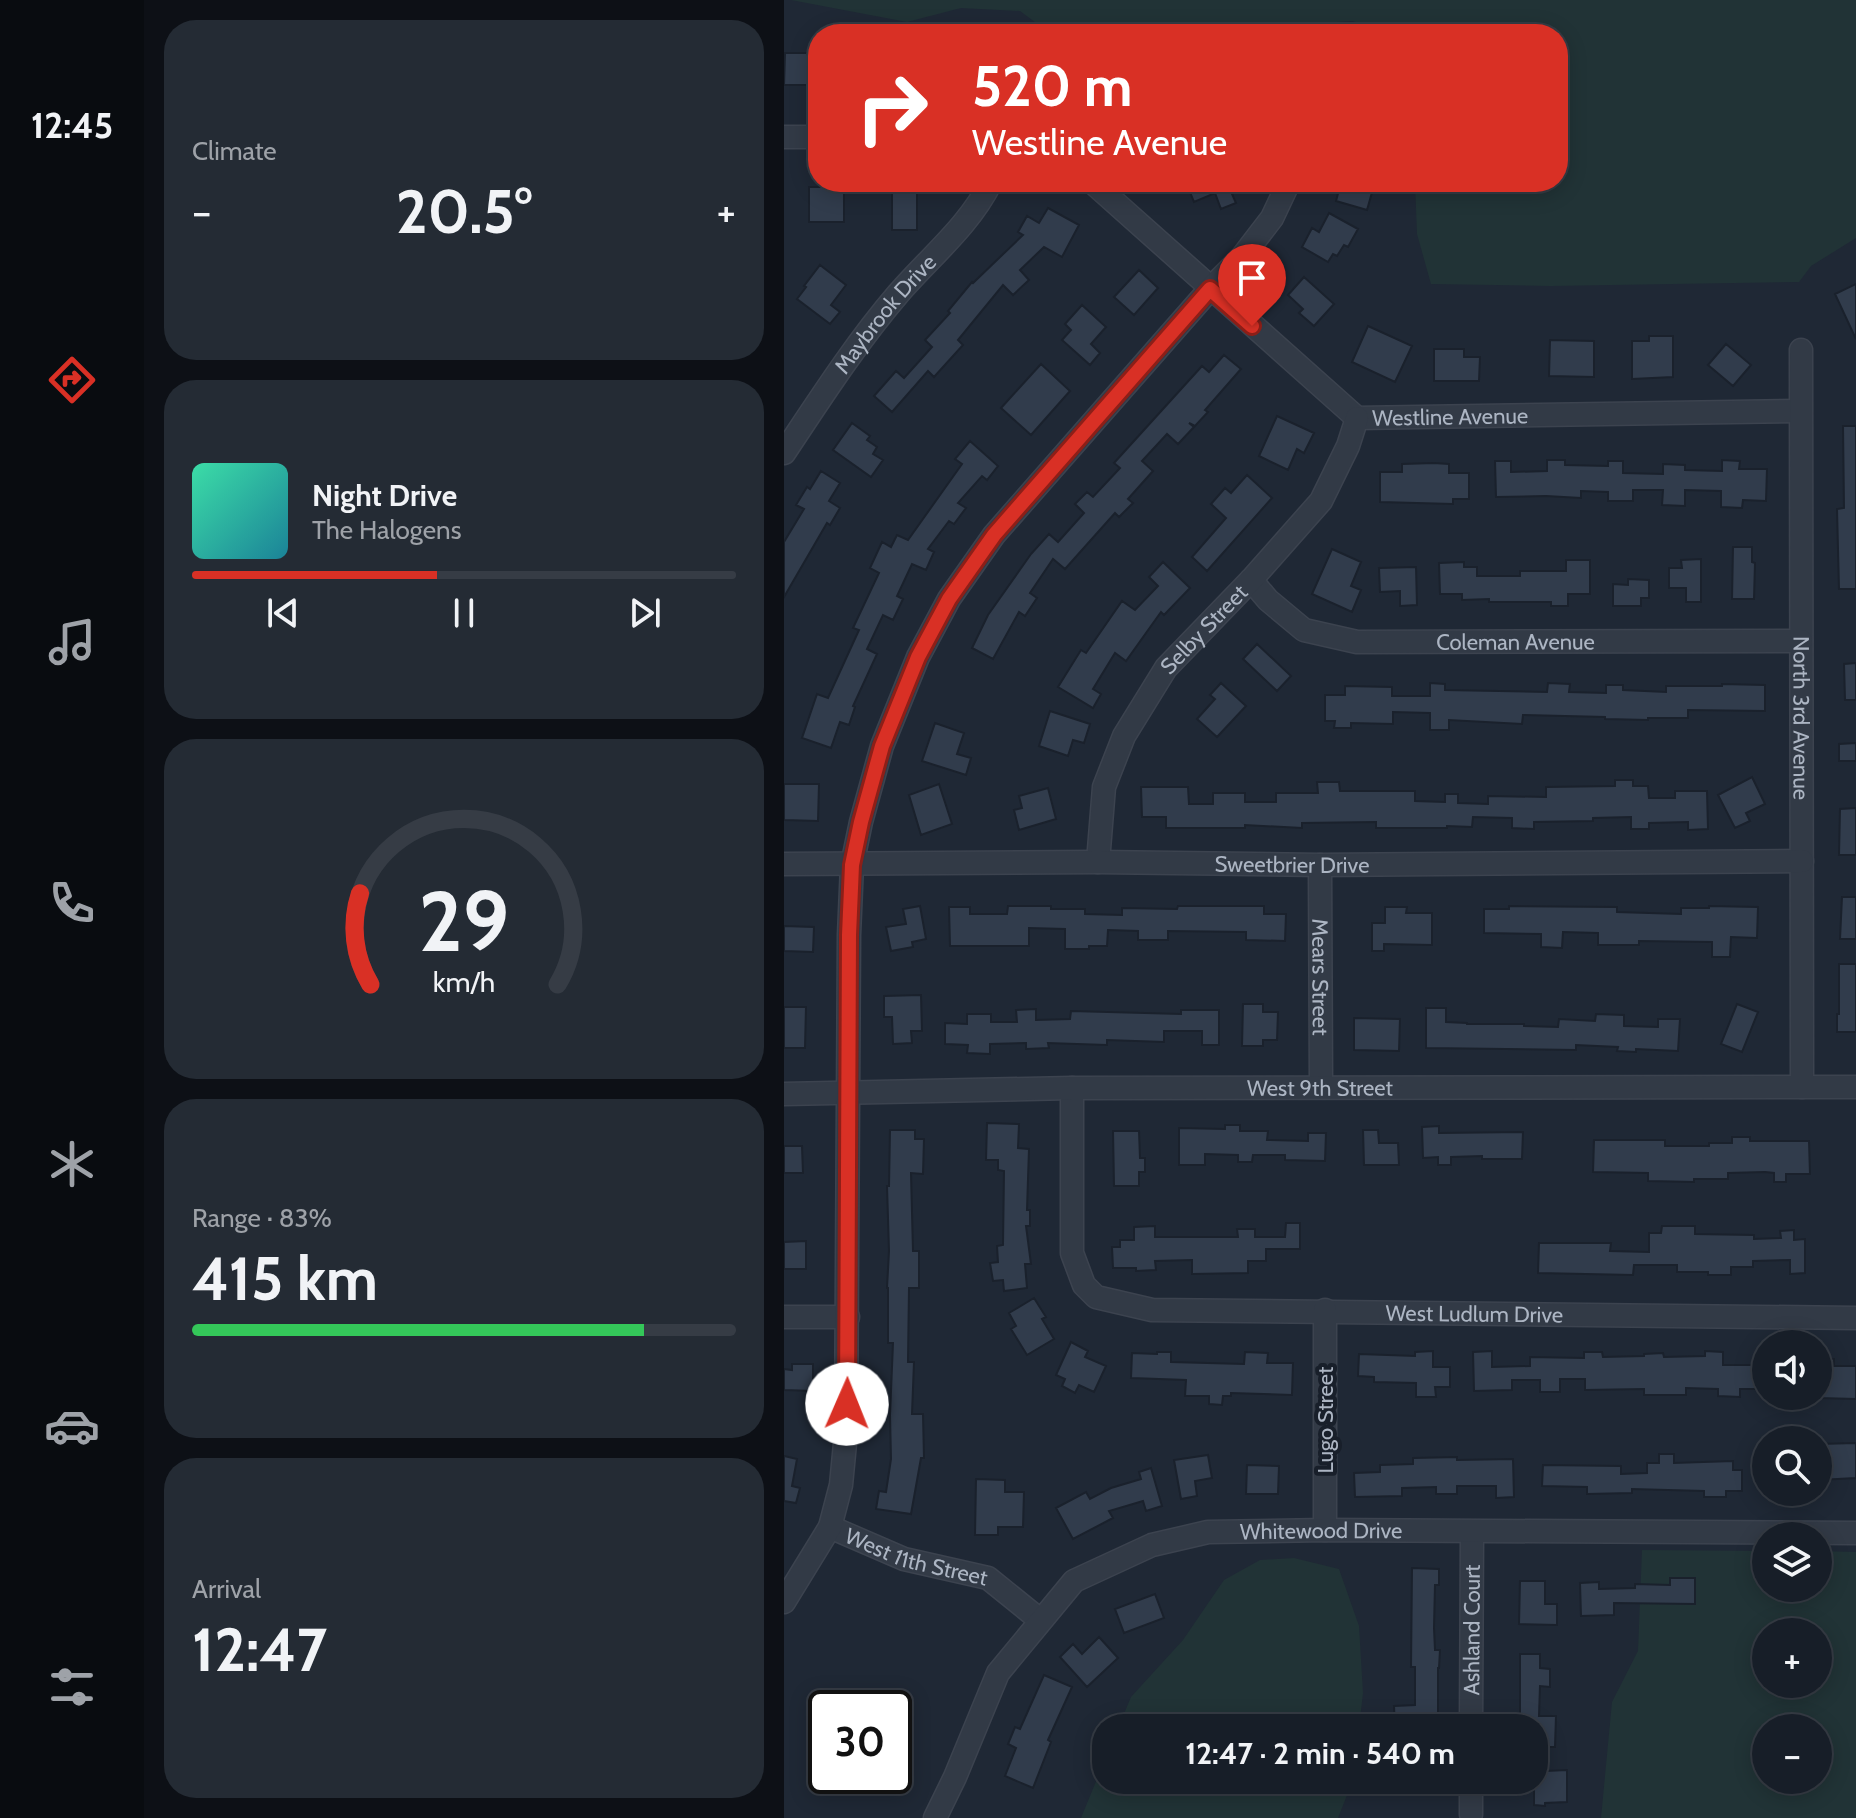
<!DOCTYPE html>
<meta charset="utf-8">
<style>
:root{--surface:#171e28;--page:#242b34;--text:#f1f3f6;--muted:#9ea2a8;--line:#363c45;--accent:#d93025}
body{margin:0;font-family:Cabin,sans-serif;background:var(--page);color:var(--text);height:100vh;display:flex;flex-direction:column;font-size:30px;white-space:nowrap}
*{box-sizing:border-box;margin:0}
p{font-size:26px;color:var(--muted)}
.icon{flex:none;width:44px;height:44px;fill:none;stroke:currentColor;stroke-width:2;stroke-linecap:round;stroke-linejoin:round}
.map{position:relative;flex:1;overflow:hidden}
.side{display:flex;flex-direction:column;gap:20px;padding:20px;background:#0d1016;width:640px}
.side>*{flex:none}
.hud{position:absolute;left:24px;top:24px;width:760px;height:168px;border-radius:32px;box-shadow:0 4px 20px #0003,0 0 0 2px var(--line);background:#d93025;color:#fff;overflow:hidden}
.controls{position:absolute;left:968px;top:1330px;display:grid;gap:16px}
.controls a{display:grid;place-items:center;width:80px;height:80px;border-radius:50%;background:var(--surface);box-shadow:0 4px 20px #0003,0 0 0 2px var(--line);font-size:40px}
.speed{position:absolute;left:24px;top:1690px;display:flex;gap:16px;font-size:40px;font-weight:700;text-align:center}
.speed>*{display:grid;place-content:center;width:104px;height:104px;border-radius:50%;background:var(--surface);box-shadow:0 4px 20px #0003,0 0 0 2px var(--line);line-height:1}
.speed .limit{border:4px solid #111;border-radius:12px;background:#fff;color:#111}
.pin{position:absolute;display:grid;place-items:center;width:68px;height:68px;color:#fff;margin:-82px -34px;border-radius:50% 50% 50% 0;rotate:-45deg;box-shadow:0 0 8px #0007}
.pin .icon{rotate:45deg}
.me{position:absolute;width:88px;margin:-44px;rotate:1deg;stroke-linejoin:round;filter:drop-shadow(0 0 6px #0008)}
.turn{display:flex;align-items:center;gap:28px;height:168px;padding:0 32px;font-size:36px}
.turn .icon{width:104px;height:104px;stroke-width:2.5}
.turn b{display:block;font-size:56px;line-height:68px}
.big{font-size:60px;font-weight:700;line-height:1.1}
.side .card{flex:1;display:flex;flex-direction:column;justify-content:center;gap:12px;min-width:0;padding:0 28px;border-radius:32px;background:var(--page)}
.side .dial{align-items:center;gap:0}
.dial svg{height:208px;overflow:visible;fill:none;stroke:var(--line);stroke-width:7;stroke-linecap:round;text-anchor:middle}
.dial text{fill:var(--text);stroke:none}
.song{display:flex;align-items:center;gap:24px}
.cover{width:96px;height:96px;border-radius:12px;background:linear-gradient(135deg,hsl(160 70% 55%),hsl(190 70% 35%))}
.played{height:8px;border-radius:4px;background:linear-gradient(90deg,var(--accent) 45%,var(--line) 45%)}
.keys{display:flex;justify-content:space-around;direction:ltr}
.heat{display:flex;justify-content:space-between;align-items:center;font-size:44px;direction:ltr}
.charge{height:12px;border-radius:6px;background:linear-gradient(90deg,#34c759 83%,var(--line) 0)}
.trip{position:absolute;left:308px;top:1714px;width:456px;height:80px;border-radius:32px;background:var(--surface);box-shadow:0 4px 20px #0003,0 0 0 2px var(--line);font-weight:700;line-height:80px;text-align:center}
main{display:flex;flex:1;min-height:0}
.tab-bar{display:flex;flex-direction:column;width:144px;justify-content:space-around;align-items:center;background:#090c10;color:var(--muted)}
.tab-bar .icon{width:56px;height:56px}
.tab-bar .current{color:var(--accent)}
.tab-bar b{font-size:36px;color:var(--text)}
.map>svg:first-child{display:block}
.green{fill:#213336;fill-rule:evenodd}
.building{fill:#313c4c;stroke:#1a212c;stroke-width:2}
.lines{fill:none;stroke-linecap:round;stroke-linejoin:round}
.minor-casing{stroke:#3c434f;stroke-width:25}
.minor{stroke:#323a46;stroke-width:22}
.route-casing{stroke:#8d1f18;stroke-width:20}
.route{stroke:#d93025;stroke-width:14}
.labels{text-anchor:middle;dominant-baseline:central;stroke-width:8;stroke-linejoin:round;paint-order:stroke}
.street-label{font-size:22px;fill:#acb5c3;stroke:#181f2a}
</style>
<main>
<nav class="tab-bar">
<b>12:45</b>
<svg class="icon current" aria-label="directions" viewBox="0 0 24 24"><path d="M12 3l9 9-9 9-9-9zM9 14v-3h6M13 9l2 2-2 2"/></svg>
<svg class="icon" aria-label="music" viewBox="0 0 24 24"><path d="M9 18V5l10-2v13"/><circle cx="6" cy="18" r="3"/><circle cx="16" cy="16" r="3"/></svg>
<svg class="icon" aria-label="phone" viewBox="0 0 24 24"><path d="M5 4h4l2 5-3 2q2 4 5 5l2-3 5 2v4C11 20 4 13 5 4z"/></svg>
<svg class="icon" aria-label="climate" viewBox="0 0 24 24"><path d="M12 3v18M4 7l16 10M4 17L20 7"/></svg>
<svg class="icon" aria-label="car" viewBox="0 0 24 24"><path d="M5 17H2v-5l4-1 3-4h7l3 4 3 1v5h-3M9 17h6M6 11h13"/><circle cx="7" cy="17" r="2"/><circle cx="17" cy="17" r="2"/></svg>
<svg class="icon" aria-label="filters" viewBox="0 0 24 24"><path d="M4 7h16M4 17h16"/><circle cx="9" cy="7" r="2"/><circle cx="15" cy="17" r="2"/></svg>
</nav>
<section class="side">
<div class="card"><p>Climate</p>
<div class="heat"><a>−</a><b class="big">20.5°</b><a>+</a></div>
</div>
<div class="card">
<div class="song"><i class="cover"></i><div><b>Night Drive</b><p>The Halogens</p></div></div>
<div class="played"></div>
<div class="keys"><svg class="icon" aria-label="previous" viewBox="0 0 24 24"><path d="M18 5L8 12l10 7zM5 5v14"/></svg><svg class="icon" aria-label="pause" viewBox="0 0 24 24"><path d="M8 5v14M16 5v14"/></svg><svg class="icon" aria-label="next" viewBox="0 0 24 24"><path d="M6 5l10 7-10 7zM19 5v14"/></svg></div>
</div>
<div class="card dial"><svg viewBox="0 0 100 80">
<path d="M14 69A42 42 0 1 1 86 69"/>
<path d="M14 69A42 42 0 0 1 10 34" stroke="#d93025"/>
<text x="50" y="56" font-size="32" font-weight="700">29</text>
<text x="50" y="72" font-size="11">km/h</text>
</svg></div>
<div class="card"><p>Range · 83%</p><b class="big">415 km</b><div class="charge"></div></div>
<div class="card"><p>Arrival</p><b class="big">12:47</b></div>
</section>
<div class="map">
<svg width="1072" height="1818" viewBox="0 0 1072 1818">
<rect width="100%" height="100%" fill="#1f2835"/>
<!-- green -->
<path class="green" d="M7,0H1072V238L1027,266L1015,282L767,286L647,284L633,234L631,182H774V34H597L569,21L520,24L483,34H267L236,11L177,8L123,22Z
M858,1550L982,1551V1588H1034V1551L1072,1552V1818H817L828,1702L854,1651ZM982,1632H1034V1684H982ZM982,1728H1034V1780H982Z
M510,1558L555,1569L575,1626L579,1693L575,1728H334L347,1697L399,1640L440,1580L476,1560Z
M322,1757V1780H569L554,1818H297Z"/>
<!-- building -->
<path class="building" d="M1,53H23V85H0Z
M402,182H457L445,187L452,203L437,209L431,193L410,202Z
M557,182H591L583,210L552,201Z
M108,185H133V230H108Z
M25,187H60V222H25Z
M264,208L295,225L278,257L260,247L236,270L245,280L229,295L219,285L174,340L179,345L150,377L144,371L108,412L90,396L112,371L120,378L148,347L141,340L166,313L164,311L188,282L189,283L239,235L234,232L243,216L255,223Z
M545,213L574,229L564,247L560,245L553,256L549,254L544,262L518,247L528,228L535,232Z
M36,265L62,285L47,305L56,312L46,324L13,299L22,287L20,286Z
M355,270L374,288L350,315L330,297Z
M520,277L550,304L530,326L515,313L519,309L504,295Z
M1072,284V339L1051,294Z
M298,305L322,327L307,344L316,353L306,365L278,340L287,330L281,324Z
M584,326L628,346L611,382L568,362Z
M865,336H889V377L848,379V341H865Z
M766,340L810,341V377L765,376Z
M942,344L967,365L949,386L924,365Z
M650,349H680V357H696L695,381H650Z
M440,355L457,369L421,410L424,412L411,426L405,423L410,427L394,444L383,434L358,461L369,471L344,499L349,503L335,517L331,513L281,569L269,559L246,593L253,598L241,616L235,612L209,659L188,648L204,615L247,554L265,534L274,542L300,513L291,504L303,492L309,497L336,468L330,463L418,366L425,372Z
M257,364L286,391L247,435L217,408Z
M493,416L530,433L520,453L513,449L504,470L475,456Z
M68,423L86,436L83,440L93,447L89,454L99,460L87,477L49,450Z
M1059,426H1072V589H1055L1053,509L1060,508Z
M186,441L214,466L203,480L198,476L174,503L182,508L170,524L165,521L144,549L150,552L142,570L128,564L113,596L119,599L109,620L99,615L83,649L93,654L69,706L71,707L65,725L56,722L47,748L18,738L33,694L44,698L75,630L69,628L95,573L86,568L98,542L107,547L113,535L124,540L178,464L171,459Z
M763,460H781V465L824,466V461H839V473L879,474V464L901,465V470L938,471V460L956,461L955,469H983L982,501L959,500L958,508L937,507V491L901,490V506L878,505L879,490H849V501H824V492L797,491V498L762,496L712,497L711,461H727V472L763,471Z
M650,463L665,464V473H685V499H669V504L596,502V472H618V464Z
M37,471L56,483L45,501L56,508L46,525L43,523L0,597V542L20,509L12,505L23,487L26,489Z
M463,475L488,498L423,571L408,557L442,518L427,504L441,488L447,493Z
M949,547H968V562L971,563L970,599H948Z
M548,549L577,562L567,586L577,590L568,612L528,594Z
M917,559V602H902V588H885V568H898L897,560Z
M782,560H806V594H784V606H767V602H705V599L678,600V594H656L655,563L680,562V567H693V576H736V571H782Z
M379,562L406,588L380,615L377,612L342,661L331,653L309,689L317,694L309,708L274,687L297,650L302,653L338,601L351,610L374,586L365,577Z
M632,567L633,605L616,606V591L596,592L595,568Z
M844,579L865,580V598H857V606H829V584L844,585Z
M473,644L507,676L493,691L459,659Z
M1072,663V700H1061L1060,664Z
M437,683L462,706L433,737L413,719L431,699L426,695Z
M646,683L661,684V690L763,692L764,683L786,684L785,692L822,693V685H839V690L882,692V686H938V684L981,685V711L904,710V718H864V720L821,719V717L739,715L738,724L665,720V730H646V713L609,712V724L567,723V728H550L551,721H541V695H561V686L608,687V696H646Z
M266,711L306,724L300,743L289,740L284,756L255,746Z
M151,723L180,733L173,754L187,758L182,775L138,761Z
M1072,743V761H1055V744Z
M968,777L981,804L962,813L966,821L951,828L934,795Z
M831,780H849V786H864L865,798H891V791H923L924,829L904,830V822L865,823V829H847V817L809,818V821L750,822V829L728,828V818L689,817L688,827L663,826V828H592V822L518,823V828L461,825V828H382V817H358L357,787H404L405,804H429V793H461V802H492V793H534L533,782H555L556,791H631V801L661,802V794H674V803L704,804V796L762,797V787L831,786Z
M0,784H35L34,821L0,820Z
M155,784L168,824L137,835L125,795Z
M264,788L272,819L235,830L230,810L238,808L235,796Z
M1072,808V855H1055L1056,809Z
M1058,897H1072V939H1056Z
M136,906L142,939L128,942L129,947L107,951L102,927L122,924L119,909Z
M224,906H267V909H301V914L338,915V908L393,909L394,906H480V914H502L501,941L462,940V932L384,931V940H354V931L324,930L323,946H305V949H281V929L245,928V946H166L165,907H186V914H223Z
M725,906L833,907V912L897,914V908H925V906L974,907L973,938L947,937L946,957H928V942L855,941V945H814V933L779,932L778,948L757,947V934L700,933V909H725Z
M601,907H623L622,913H648V945L600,944V951H588V923H601Z
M0,926L30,927L29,952L0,951Z
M1055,964H1072V1032H1053V1014H1055Z
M137,995L138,1031H127L128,1043L109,1044L108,1017H100V996Z
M459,1004H479V1012H494L493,1040H479V1046H458Z
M953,1004L974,1012L958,1052L937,1044Z
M0,1007H22L21,1048H0Z
M642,1008H662V1022L683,1023V1024H740V1026L774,1027L775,1019L811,1021L812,1014L840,1015V1026L874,1027V1019H896L894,1051L852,1049V1052L833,1051L834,1047L792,1045V1050L642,1048Z
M252,1009V1020L286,1019L287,1011L397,1014V1010H435V1045H418V1031H380V1042L323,1040V1045L264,1043L265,1048L242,1049V1043L206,1044V1054L183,1053L184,1045L161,1044V1023L183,1024V1014H207V1022H233L232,1010Z
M570,1018L616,1019L615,1051L570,1050Z
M203,1123L235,1124L234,1148L245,1149L243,1210H246V1226H242L247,1264H241L243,1288L220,1291L219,1280L209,1281L206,1263L214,1262L213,1246L219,1245L220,1171L214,1170V1160H202Z
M441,1125H456V1131H484L483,1140L524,1141V1133H542L541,1161L501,1160V1155H469L468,1162H454V1155L421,1154V1165H395V1128L441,1129Z
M655,1126V1133L739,1132L738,1159H698V1156L667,1157V1165H654V1157L639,1158L638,1127Z
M106,1130H131V1139H140L139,1174L127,1173L129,1251H135V1288H125L124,1362H130L128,1414H139L140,1458H137L127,1514L92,1509L95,1491L102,1492L107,1459L106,1415L109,1343H104V1288H103L105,1251L103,1186H105Z
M579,1130H594L595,1143H614L615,1165H580Z
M329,1131H355L356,1158H361V1172H355V1186H330Z
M948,1137H966V1141H1025L1026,1174H1002V1182H990V1173L981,1172L944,1173V1179H910V1182L864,1181V1173L809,1172L810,1140H881V1146H925V1143H948Z
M0,1146H18L19,1173H0Z
M502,1223H516V1249H482V1261H464V1273L408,1274V1260L371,1261L372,1270L352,1271V1268H329L328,1247H336V1240H350V1227L371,1226V1237H454L453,1229H471V1237H501Z
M878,1226H911V1234L970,1235V1239L997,1238L996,1231L1010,1230V1240L1021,1239V1273L1006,1274V1260L969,1261V1267H947V1275H924V1272H893V1265H850L849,1275L754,1273L755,1243H827L826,1251L865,1252V1233H877Z
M22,1241V1269H0V1242Z
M250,1298L262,1317L258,1319L270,1339L243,1355L227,1329L232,1326L225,1313Z
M287,1342L304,1351L301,1357L322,1366L310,1392L295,1385L291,1393L278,1386L281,1379L272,1375Z
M649,1351V1367H666V1387H651L652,1397H632V1383L590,1382V1377L574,1376L575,1354L631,1356V1352Z
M708,1351V1367L746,1366V1357L800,1358V1352H818L819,1357L860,1356V1354L879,1353L880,1357L921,1356V1351L939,1352V1365H982V1389H956V1397L934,1396V1389L902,1388V1395H860V1389L801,1390V1379H776V1392H756V1380H728V1390L690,1391L689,1352Z
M373,1352H387V1362L460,1364L461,1352L484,1353L483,1363H509L508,1395L447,1393V1396H439L438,1405L425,1404V1396H401L402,1380L347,1378L348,1353L373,1354Z
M1034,1359H1050V1366H1072V1399L1034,1398Z
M8,1364H29V1391L0,1390V1369L8,1370Z
M1072,1443V1478L1035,1480L1034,1444Z
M875,1454H890V1463L949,1461V1470H958V1491H942V1497H920V1491L848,1489V1493L803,1494V1487L758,1486L759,1465L837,1466V1474L863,1473V1463H875Z
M424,1455L428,1478L411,1481L413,1496L397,1499L390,1460Z
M0,1456L13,1459L8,1486L16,1488L12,1503L0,1501Z
M673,1457V1460L729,1459L730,1497L712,1498V1486H673V1494H652V1487L618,1488V1496L571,1497L570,1473L596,1472V1465L629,1464V1458Z
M463,1465L495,1466L494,1494H462Z
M367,1468L378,1506L362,1511L359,1501L325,1511L329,1518L289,1539L272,1508L302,1492L306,1499L327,1488L357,1479L355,1472Z
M192,1479L221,1480V1492H240L239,1527H214V1535H191Z
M628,1568L655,1569V1585H651L650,1628L651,1650H656L655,1668H654V1728H611L610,1706L631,1705V1667H627Z
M886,1578H911V1604L830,1603V1615L797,1616L796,1583L815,1582V1589L851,1588V1584L886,1585Z
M736,1581H761V1604H773V1625L735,1624Z
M371,1594L380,1618L340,1633L331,1609Z
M315,1637L334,1658L303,1687L276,1657L289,1644L298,1654Z
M736,1654H756V1668L766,1669V1687L756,1686L755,1716H772L771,1747H763L762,1771L783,1770V1802L761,1803V1806L750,1805V1728H733V1715H736Z
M260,1675L288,1687L264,1740L267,1742L249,1788L221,1776L232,1748L224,1744L231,1727L236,1729Z"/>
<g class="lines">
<!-- minor casing -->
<g class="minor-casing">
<g id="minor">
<path d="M0,137H34"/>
<path id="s1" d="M308,182L573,418L1016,411"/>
<path id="s2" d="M1017,350L1018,1087"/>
<path id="s3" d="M0,453C36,399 72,343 114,294C146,257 185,226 207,182"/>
<path id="s4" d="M467,580L484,600L520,630L573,642L1017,641"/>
<path id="s5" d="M314,862L320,787L340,736L382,668L467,580L537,501L564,446L573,418"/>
<path id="s6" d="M0,864L314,862L536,865L1018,861"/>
<path id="s7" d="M536,865L537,1087"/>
<path id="s8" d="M288,1088V1253L300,1285L312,1297L368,1310L1072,1318"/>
<path id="s9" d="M0,1094L288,1088L1072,1087"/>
<path d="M541,1310V1530"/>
<path d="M0,1317H64"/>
<path id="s10" d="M46,1527L120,1559L204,1578L256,1620"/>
<path d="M0,1602L46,1527L57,1485L62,1433L65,935L68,865L77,822L98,746L134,657L165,599L210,535L426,289L458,257L488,218L505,182"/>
<path id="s11" d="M687,1728L688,1532"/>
<path d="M687,1814V1780"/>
<path id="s12" d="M151,1818L171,1777L214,1673L290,1581L368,1545L424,1532L541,1530L1072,1533"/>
</g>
</g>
<!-- minor -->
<use href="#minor" class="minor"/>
</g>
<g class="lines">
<!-- route casing -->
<g class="route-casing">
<path id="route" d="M63,1404L65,935L68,865L77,822L98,746L134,657L165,599L210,535L426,289L468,326"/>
</g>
<!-- route -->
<use href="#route" class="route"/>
</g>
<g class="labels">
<!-- street labels -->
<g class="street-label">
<text stroke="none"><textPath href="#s3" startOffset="172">Maybrook Drive</textPath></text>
<text stroke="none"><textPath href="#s1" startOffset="448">Westline Avenue</textPath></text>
<text stroke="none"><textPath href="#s5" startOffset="264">Selby Street</textPath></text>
<text stroke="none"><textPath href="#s4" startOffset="286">Coleman Avenue</textPath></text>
<text stroke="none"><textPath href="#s2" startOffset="368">North 3rd Avenue</textPath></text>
<text stroke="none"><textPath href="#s6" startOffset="508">Sweetbrier Drive</textPath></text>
<text stroke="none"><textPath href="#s7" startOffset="112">Mears Street</textPath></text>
<text stroke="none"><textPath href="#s9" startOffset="536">West 9th Street</textPath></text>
<text stroke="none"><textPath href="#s8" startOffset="596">West Ludlum Drive</textPath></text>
<text transform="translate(541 1420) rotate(-90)">Lugo Street</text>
<text stroke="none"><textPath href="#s12" startOffset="534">Whitewood Drive</textPath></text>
<text stroke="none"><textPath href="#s10" startOffset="92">West 11th Street</textPath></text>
<text stroke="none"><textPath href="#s11" startOffset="98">Ashland Court</textPath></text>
</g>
</g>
</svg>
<div class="controls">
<a><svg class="icon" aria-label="sound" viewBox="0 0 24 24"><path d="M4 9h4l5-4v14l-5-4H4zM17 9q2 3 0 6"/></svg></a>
<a><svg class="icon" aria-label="search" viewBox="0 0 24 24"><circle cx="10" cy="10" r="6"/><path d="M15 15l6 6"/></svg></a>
<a><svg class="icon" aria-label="layers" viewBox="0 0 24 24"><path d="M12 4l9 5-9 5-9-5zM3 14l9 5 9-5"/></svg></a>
<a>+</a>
<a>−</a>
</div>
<div class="speed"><div class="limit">30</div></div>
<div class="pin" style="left:468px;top:326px;background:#d93025"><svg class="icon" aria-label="arrive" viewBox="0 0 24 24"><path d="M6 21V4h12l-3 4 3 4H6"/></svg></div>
<svg class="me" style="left:63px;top:1404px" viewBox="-20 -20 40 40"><circle r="19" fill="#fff"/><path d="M0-13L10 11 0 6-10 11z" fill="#d93025"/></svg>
<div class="trip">12:47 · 2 min · 540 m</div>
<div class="hud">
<div class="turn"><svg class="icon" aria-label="right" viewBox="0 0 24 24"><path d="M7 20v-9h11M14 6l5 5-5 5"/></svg><div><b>520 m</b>Westline Avenue</div></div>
</div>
</div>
</main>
